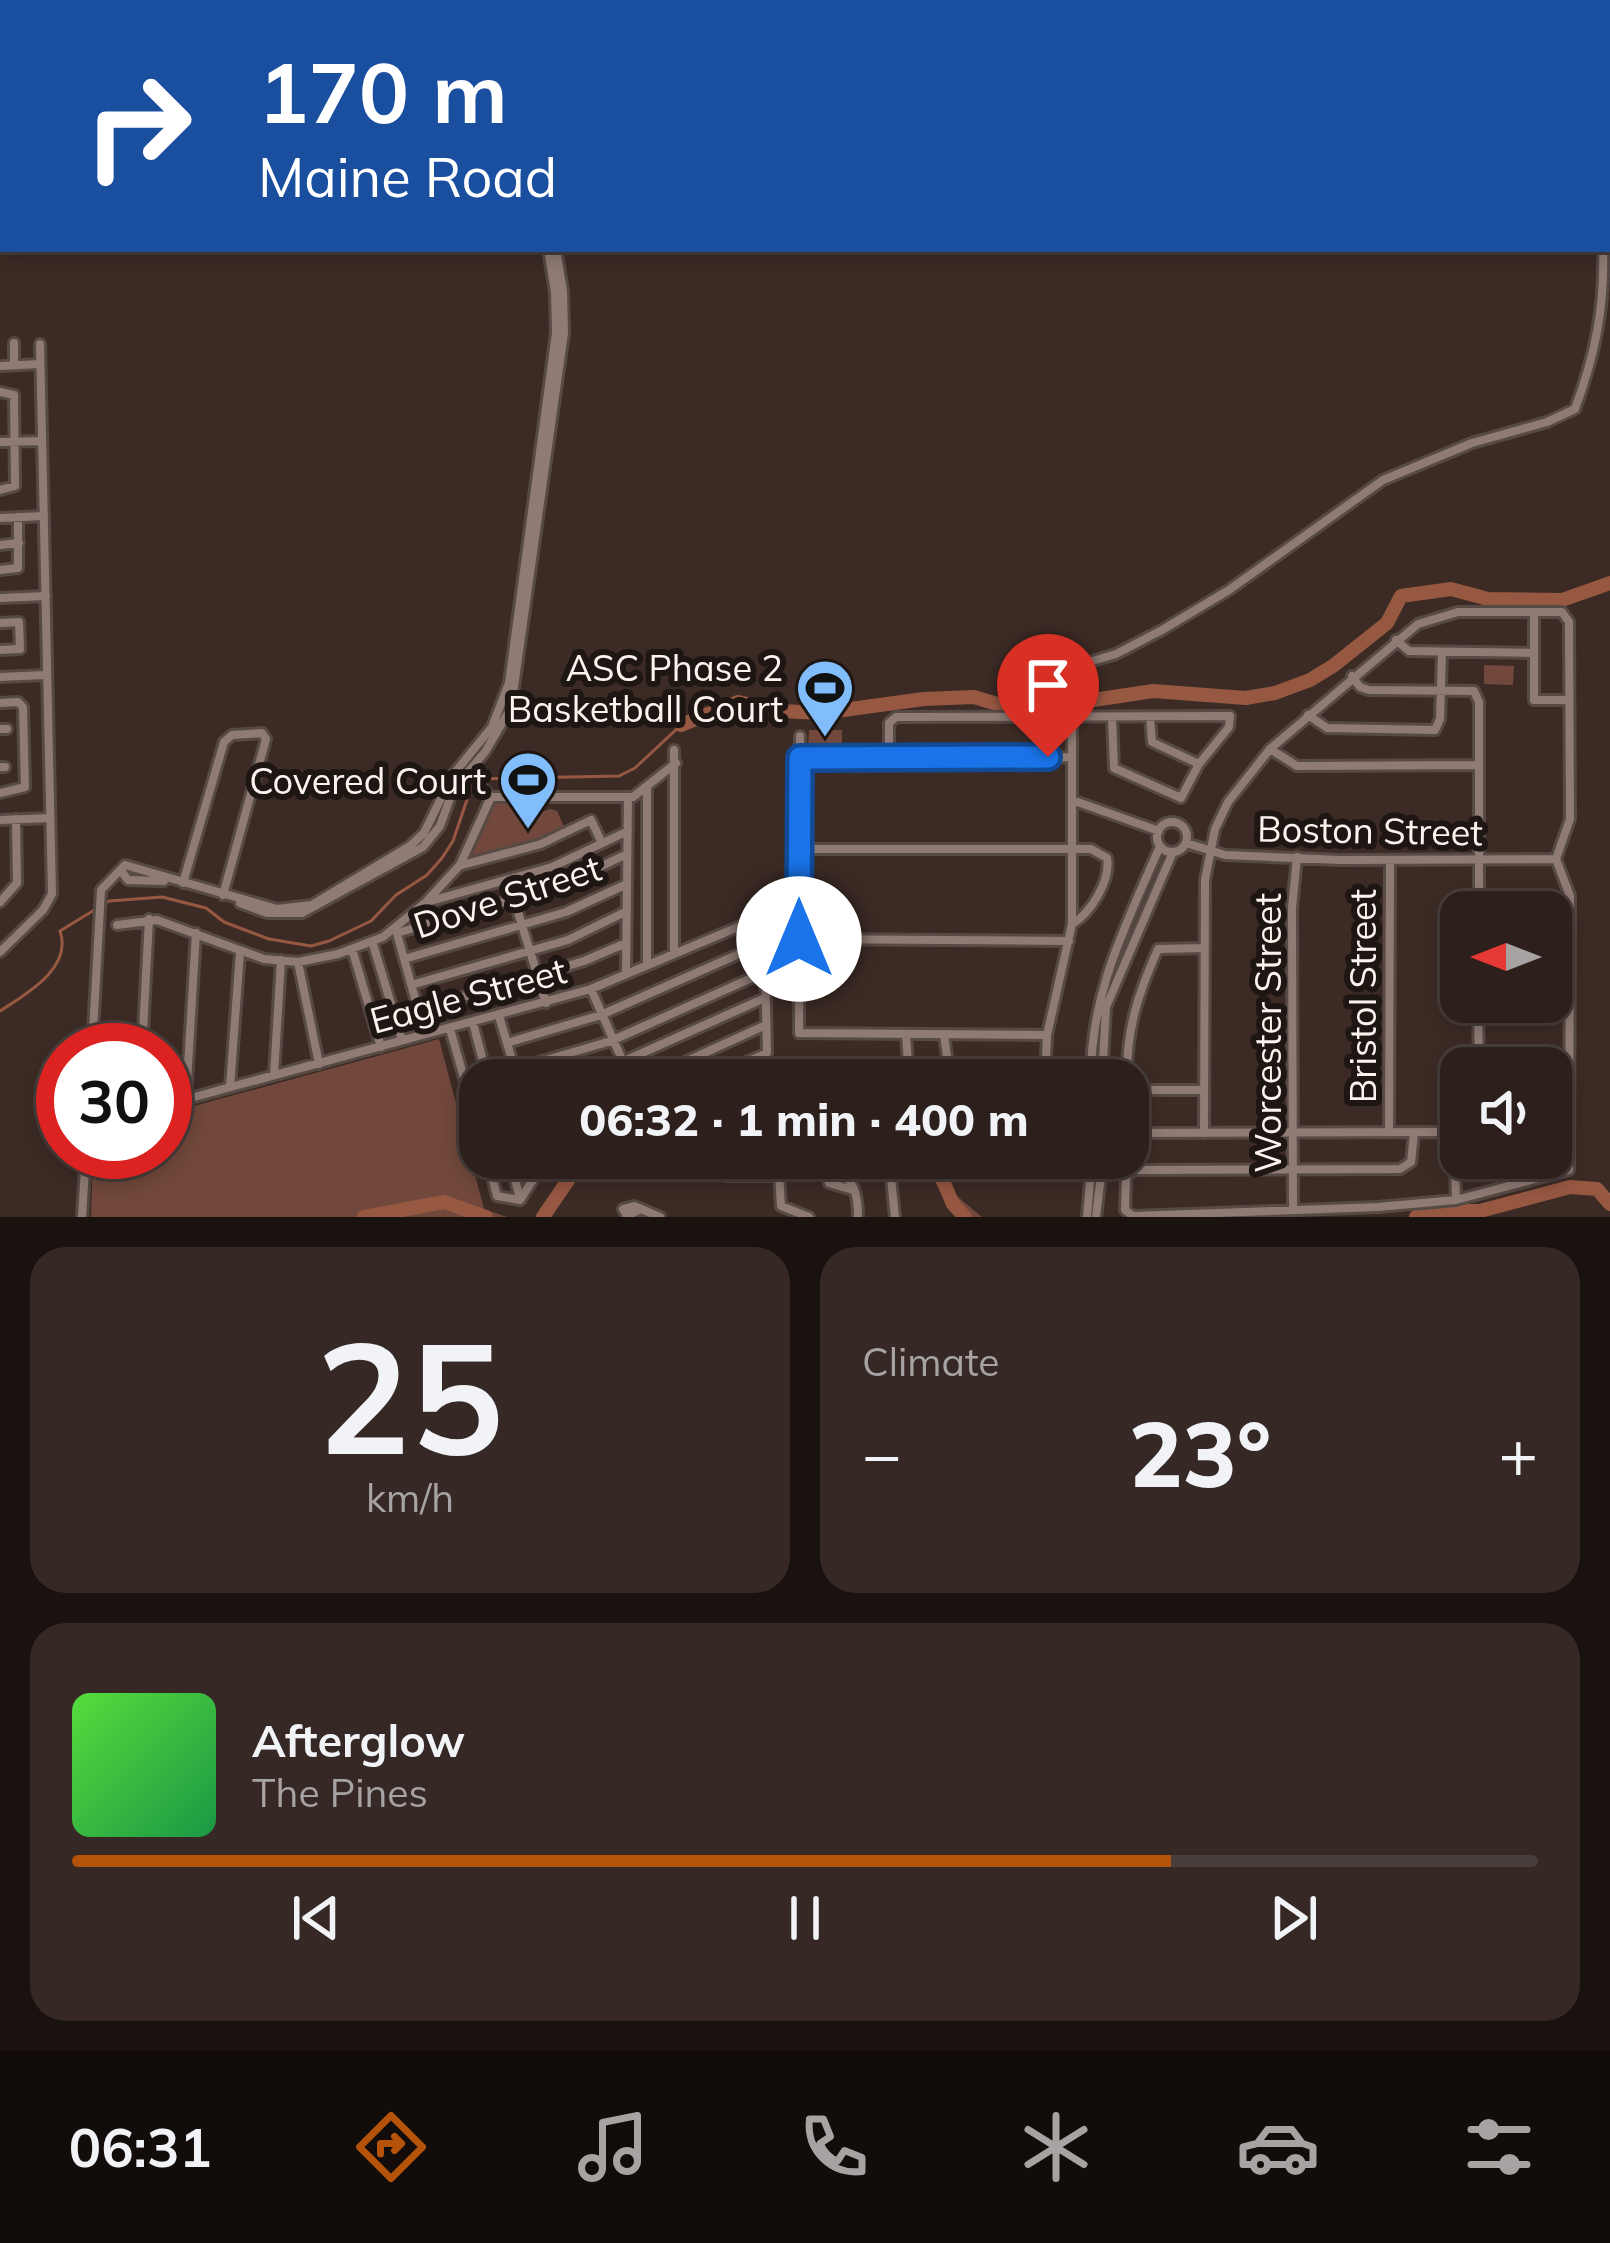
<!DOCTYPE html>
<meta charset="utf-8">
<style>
:root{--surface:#2d201c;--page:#352825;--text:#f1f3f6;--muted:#a7a3a3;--line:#483e3b;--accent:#b45309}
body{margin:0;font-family:Mulish,sans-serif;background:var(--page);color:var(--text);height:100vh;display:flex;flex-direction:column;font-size:45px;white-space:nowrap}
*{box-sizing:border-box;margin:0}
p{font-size:39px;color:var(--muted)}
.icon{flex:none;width:66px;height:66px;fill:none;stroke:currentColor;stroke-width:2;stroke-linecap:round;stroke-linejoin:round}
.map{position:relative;height:1217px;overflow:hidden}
.drawer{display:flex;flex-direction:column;gap:30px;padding:30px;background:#19120f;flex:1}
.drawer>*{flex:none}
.top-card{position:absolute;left:0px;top:0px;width:1611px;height:252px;box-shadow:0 6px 18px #0003,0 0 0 3px var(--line);background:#1a4fa0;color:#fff;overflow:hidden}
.needle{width:78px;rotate:270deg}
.controls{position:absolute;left:1440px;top:891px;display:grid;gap:24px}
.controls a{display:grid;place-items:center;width:132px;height:132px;border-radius:24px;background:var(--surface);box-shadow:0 6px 18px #0003,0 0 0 3px var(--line);font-size:60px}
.speed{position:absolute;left:36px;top:1023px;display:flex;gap:24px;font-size:60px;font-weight:700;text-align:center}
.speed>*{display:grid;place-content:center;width:156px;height:156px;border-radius:50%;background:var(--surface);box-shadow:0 6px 18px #0003,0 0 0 3px var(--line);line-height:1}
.speed .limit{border:18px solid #d22;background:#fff;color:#111}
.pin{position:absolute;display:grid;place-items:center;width:102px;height:102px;color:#fff;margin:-123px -51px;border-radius:50% 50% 50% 0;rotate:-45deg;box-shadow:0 0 12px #0007}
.pin .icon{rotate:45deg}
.me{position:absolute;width:132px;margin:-66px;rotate:0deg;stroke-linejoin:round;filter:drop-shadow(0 0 9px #0008)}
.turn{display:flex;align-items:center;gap:42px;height:252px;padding:0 60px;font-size:54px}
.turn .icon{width:156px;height:156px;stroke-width:2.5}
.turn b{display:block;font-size:84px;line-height:102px}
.big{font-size:90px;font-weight:800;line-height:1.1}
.drawer .tile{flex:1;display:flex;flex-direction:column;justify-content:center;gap:18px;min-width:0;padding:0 42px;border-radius:36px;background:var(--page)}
.drawer .dial{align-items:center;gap:0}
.dial b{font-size:156px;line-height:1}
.song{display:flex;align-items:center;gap:36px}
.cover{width:144px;height:144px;border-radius:18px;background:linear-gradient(135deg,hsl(110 70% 55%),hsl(140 70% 35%))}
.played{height:12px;border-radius:6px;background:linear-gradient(90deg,var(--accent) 75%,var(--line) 75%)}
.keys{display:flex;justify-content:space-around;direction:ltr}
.heat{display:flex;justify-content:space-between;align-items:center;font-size:66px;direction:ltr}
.drawer .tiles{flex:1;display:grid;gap:30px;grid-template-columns:1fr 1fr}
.tile:last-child{grid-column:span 2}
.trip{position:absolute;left:459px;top:1059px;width:690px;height:120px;border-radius:36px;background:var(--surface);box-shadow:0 6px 18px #0003,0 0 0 3px var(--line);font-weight:800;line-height:120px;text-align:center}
.menu{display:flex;height:192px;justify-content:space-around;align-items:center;background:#120d0b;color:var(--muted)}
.menu .icon{width:84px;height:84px}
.menu .current{color:var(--accent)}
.menu b{font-size:54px;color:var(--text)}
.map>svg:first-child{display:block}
.green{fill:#71483b}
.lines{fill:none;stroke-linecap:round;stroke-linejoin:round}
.stream{stroke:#975842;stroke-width:3}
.river{stroke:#975842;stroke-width:14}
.minor-casing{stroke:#574944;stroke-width:14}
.minor{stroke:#8f7b74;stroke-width:8}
.route-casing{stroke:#114b97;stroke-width:30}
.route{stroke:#1a73e8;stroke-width:21}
.labels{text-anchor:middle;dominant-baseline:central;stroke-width:12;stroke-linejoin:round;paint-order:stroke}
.poi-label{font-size:36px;fill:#fdf2ee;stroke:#1d1613;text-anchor:end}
.street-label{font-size:36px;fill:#fdf2ee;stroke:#1d1613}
</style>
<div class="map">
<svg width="1610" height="1217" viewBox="0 0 1610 1217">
<rect width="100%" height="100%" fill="#3c2b25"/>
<!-- green -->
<path class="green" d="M1484,665L1514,666L1513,685L1484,684Z
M809,730H842V749L808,748Z
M523,803L527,817L550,809L557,811L565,829L467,862L494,804Z
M439,1039L484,1209L507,1217H91L93,1152H165V1114Z
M781,1065L830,1068L868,1080H749Z
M576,1158H606L575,1174L547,1217H536Z
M921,1158H940L951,1191L982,1217H958L954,1213Z"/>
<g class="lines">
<!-- stream -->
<path class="stream" d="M0,1011C26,994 73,968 60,931L109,901L162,897L206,908L224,922L269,939L311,946L329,941L371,921L396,895L427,875L442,858L453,841L474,779L619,776L635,768L681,725"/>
<!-- river -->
<path class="river" d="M681,725L738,702L781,711L821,713L924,699L974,697L1021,711L1153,691L1246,698L1275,693L1310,680L1333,666L1387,623L1401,596L1451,589L1488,599L1562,600L1610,583
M790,1080L819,1076L848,1080
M933,1158L953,1204L965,1217
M364,1217L444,1202L486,1217
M543,1217L577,1167L596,1158
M1416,1217L1434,1211H1480L1570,1187L1597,1189L1610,1204"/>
<!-- minor casing -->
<g class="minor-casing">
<path id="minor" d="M133,0L134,3
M219,0V3
M361,0L364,3
M92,3V0
M570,3L571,0
M614,3L615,0
M738,3V0
M777,3V0
M1111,3L1114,0
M1125,3L1130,0
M1608,227L1610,222
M14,343V365
M0,366L40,364
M0,392L14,395L15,486L0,490
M0,442L42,441
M0,518L44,516
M0,545L19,543
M0,570L18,568V517
M0,598L46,596
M1534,612V700H1569
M0,623L19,622L20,649L0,650
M1396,640L1409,651L1534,653
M1352,676L1360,687L1369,690L1474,691L1479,702V912
M0,677L45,675
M1022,682L1116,654L1162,630L1229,590L1383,480L1472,443L1547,422L1575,409C1595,355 1605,307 1603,249
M0,703L18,702L23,707L25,787L0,793
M1308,715L1327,728L1435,730L1440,719L1442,652
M1150,717L1152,742L1199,764
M0,729H7
M800,736L799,1033L1047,1035
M1270,749L1297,766L1479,765
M674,750V953
M800,758L1072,757
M889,758V723L896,717L1230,716L1229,727L1199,764L1181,798L1114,768L1112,717
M0,767H5
M479,785L491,797
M647,786V964
M1072,800L1159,831
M0,820L50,818
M1157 837a15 15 0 1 1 30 0a15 15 0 1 1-30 0Z
M1186,843L1225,855L1340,860L1556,859
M799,849H1091L1107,858C1111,880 1091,913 1072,924
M462,865L541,844L591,820L602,843
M122,872L128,880L164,881
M508,880L546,1003
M183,883L224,742L232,735L262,733L266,739L223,895
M0,902L17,883L16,819
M427,902L552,867L628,831
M240,903L267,913H302L423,847L440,826L453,790L485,752L511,708L564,333L563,291L556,249
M117,925L157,920L264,959L298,962L338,954L383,937L426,902L460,865L491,797H633L676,763
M396,930L425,1034
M397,933L562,885L627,854
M799,939L1069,941
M372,941L402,1040
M352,949L381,1047
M0,952L43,910L52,894L40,344
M404,959L566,912L627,884
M298,962L319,1064
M626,973L628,797
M411,985L568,940L627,911
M591,989L631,1080
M1478,1002L1479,1068
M419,1010L584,961L626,943
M499,1016L518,1080
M473,1023L488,1080
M450,1029L480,1134
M906,1034L909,1080
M944,1034L950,1080
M507,1043L601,1015L764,943
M92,1050L101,890L125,865L277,909L312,905L410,846L424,833L452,776L492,727L509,683L556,333L555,292L548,249
M142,1050L149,919
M515,1069L611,1041L765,972
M997,1074H1045
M274,1075L281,960
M558,1080L622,1062L765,998
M645,1080L766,1025
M705,1080L767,1053L764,916
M1045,1080L1047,1035L1072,924V717
M1091,1080C1090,993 1126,925 1160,846
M1102,1080L1106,1007L1173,852
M1127,1080C1126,1030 1138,994 1158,949L1203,948
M1128,1085L1134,1090H1203
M230,1087L240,952
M186,1099L196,933
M165,1105L591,989L776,911
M1551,1127H1569
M1389,1132L1390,860
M1454,1132L1456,1200
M1128,1133L1461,1132
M1204,1133L1205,880L1215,829L1228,802L1270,749L1418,624L1458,612H1562L1569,622L1570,819L1556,859L1570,896L1569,1170L1456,1200L1378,1207L1133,1216L1125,1210L1126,1177L1133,1170L1400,1169L1411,1162L1414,1133
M487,1158L497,1196L520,1200L547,1158
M509,1158L520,1198
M778,1158L781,1206L809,1217
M879,1158L891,1178L895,1217
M726,1176H777
M1519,1182V1158
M853,1190L829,1183L826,1174L834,1170C855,1177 858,1197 858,1217
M1293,1209L1292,908L1297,857
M639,1210L627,1216L623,1209L634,1206L660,1217
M82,1217L86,1152
M1087,1217L1092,1158
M1096,1217L1103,1158"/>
</g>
<!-- minor -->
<use href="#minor" class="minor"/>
</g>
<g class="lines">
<!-- route casing -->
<g class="route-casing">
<path id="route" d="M799,939L800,758L1048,757"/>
</g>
<!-- route -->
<use href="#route" class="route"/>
</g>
<!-- icons -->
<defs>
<g id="stadium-pin" transform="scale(3)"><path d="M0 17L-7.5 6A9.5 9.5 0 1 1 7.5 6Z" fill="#80bdfa" stroke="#1d1613"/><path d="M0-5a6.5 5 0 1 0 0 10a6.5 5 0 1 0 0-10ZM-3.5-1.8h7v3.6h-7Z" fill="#111"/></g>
</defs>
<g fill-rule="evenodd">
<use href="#stadium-pin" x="825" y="688"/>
<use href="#stadium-pin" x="528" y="780"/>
</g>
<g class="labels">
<!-- poi labels -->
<g class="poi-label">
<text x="783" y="667">ASC Phase 2<tspan x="783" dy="41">Basketball Court</tspan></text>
<text x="486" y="780">Covered Court</text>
</g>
<!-- street labels -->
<g class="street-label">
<text transform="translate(1370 830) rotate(1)">Boston Street</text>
<text transform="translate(507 896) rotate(-18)">Dove Street</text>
<text transform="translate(468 995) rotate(-15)">Eagle Street</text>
<text transform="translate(1362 996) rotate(-90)">Bristol Street</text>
<text transform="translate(1267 1033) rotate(-90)">Worcester Street</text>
</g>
</g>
</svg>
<div class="controls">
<a><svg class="needle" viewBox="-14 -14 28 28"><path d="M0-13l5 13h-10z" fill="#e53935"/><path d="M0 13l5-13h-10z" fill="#a7a3a3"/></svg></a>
<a><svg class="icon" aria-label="sound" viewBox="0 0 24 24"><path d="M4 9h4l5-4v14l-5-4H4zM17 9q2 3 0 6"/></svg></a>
</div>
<div class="speed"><div class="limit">30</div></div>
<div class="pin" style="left:1048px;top:757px;background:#d93025"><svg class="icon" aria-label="arrive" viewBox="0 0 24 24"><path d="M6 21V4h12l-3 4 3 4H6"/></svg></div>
<svg class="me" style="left:799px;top:939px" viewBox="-20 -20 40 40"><circle r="19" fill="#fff"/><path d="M0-13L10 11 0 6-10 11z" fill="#1a73e8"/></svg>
<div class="trip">06:32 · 1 min · 400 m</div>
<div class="top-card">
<div class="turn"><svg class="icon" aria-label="right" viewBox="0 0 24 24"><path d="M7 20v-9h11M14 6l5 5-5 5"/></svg><div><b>170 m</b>Maine Road</div></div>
</div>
</div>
<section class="drawer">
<div class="tiles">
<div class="tile dial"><b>25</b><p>km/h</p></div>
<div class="tile"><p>Climate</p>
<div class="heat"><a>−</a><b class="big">23°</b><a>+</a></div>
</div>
<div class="tile">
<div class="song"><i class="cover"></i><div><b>Afterglow</b><p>The Pines</p></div></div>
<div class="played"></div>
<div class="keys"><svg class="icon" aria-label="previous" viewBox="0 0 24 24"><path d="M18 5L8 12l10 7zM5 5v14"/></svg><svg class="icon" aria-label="pause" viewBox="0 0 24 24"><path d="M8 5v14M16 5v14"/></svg><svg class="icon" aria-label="next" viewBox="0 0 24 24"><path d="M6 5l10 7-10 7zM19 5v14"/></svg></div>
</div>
</div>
</section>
<nav class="menu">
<b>06:31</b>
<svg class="icon current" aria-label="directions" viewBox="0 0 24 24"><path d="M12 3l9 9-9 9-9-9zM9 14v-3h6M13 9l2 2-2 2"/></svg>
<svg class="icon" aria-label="music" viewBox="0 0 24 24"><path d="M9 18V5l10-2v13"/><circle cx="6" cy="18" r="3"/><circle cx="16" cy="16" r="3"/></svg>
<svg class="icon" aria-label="phone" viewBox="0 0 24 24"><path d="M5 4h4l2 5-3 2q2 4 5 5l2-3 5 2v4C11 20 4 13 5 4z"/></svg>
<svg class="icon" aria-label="climate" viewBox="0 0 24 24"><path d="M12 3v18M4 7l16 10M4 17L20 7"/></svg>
<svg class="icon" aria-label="car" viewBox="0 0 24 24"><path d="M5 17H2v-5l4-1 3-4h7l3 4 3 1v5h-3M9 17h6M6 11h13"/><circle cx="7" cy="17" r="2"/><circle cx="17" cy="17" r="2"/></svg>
<svg class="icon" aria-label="filters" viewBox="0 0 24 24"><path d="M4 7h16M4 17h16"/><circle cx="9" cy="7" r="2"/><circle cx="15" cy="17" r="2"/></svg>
</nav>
